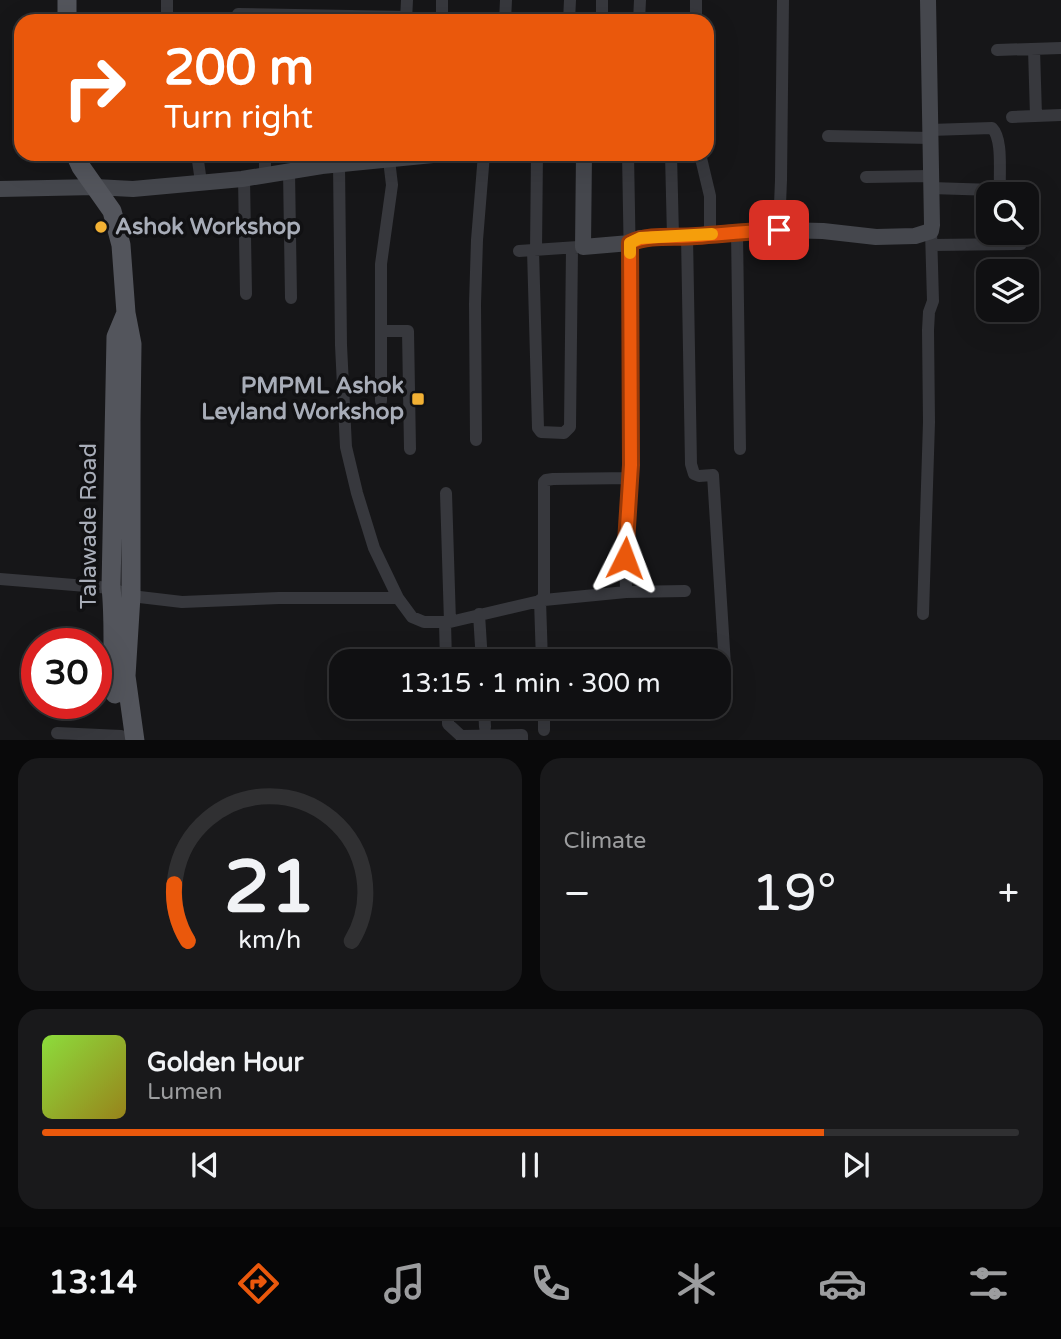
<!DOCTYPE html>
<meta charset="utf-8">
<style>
:root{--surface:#101012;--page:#19191b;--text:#f1f3f6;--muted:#9c9d9f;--line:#303032;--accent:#ea580c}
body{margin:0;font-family:"Varela Round",sans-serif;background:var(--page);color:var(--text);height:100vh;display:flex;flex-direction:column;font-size:26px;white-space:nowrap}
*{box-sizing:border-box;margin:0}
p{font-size:23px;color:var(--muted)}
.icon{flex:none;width:38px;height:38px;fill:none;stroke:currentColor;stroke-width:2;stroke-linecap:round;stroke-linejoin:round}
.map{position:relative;height:740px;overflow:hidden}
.side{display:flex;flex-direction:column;gap:18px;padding:18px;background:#09090a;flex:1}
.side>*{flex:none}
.top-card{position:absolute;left:14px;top:14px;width:700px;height:147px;border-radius:21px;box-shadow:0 7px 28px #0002,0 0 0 2px var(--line);background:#ea580c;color:#fff;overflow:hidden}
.fabs{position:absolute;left:976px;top:182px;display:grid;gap:14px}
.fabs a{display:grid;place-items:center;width:63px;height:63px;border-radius:14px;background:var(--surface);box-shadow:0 7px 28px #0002,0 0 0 2px var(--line);font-size:35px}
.speed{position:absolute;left:21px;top:628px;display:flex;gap:14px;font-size:35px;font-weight:700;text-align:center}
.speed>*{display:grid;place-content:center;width:91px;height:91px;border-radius:50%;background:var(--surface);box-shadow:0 7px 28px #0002,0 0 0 2px var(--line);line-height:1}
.speed .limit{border:10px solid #d22;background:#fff;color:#111}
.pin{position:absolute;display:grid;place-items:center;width:60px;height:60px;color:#fff;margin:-30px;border-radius:14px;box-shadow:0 4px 10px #0006}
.me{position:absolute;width:77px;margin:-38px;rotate:3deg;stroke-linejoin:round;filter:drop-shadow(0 0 5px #0008)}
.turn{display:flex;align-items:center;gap:24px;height:147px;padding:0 35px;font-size:32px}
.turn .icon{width:91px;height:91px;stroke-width:2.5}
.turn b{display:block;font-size:49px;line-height:60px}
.big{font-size:52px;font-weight:600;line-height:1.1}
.side .widget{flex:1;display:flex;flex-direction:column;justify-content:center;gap:10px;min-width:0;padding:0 24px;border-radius:21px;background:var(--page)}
.side .dial{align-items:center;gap:0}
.dial svg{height:182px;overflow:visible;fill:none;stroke:var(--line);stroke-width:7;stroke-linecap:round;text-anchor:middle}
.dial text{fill:var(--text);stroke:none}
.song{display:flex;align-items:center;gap:21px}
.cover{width:84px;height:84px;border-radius:10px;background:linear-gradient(135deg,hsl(90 70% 55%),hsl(50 70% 35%))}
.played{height:7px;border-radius:4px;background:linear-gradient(90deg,var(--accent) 80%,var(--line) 80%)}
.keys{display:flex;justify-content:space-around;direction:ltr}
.heat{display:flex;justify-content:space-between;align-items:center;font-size:38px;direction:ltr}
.side .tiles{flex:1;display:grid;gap:18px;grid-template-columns:1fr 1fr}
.widget:last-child{grid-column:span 2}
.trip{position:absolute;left:329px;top:649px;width:402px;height:70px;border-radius:21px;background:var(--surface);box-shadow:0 7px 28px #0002,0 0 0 2px var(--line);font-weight:600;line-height:70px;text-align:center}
.menu{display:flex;height:112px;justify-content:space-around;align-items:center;background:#060607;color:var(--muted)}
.menu .icon{width:49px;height:49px}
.menu .on{color:var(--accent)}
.menu b{font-size:32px;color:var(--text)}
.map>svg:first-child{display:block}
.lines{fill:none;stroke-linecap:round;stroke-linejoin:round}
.street{stroke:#37383d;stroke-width:12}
.secondary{stroke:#45474d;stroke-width:16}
.primary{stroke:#53555c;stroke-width:19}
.route-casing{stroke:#983908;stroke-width:18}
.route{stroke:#ea580c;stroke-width:12}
.slow{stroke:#f59e0b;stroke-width:12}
.poi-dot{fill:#f2b134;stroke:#111113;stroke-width:2.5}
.labels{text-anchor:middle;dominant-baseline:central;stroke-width:7;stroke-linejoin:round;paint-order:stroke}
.poi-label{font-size:23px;font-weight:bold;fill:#a8adb8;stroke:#111113;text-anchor:start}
.street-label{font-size:23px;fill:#a8adb8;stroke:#111113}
</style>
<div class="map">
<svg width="1061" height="741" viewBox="0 0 1061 741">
<rect width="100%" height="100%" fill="#161618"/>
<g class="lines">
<!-- street -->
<path class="street" d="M442,0V21
M238,14L406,17
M167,21V0
M406,21L407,0
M505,21L506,0
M569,21L570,0
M602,21V0
M639,21L640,0
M696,21V0
M1034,49L1036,116
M997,50L1061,48
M1012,117L1061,115
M930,130L992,128C1003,139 999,171 1000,186L999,189L994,190L931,188
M828,136L931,138
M197,154L201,182
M265,154V175
M671,154L673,237
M700,154L710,196V234
M339,164L341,345L346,447L357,493L374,548L398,598
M289,171L291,298
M866,177L931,176
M244,178L246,294
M779,230L781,180L783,0
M737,232L740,449
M687,236L691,464L694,474L699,476L713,475L727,697
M932,245L1021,244
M533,250L538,428L541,432L564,433L570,427L572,248
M536,250L537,154
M519,251L578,247
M381,331H408L410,449
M381,401V264L392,185L389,160
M476,440L475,304L477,240L484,154
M446,493L450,622
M0,579L111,588L131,596L182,602L279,598H398L412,617L424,622H450L544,600L626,592L685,591
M626,592L625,540L631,465V323L628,154
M540,600L542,662
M544,600V482L546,480L553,479L631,478
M479,614L482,662
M923,614L929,422L928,330L929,312L933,301L931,231
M445,622L446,662
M448,707V724L461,736L463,741
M484,707L485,727
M544,707V730
M57,733L121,736
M461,736L522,735V741"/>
<!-- secondary -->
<path class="secondary" d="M584,154L583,247L630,243L640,238L695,236L737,232L779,230L823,231L876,237L915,236L931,231L932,225L928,0
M0,189L95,187L133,189L242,179L322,166L443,154"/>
<!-- primary -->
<path class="primary" d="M67,21V0
M75,154L81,167L112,211L121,245L126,313L132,344L131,420V596L126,676L135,741
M115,694C111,659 115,623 111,588L116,337L126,313"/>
</g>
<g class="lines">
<!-- route casing -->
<g class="route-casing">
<path id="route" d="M625,558L631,465L630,243C650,234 674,238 696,236C724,234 751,231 779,230"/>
</g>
<!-- route -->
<use href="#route" class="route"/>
<!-- slow -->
<path class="slow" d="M630,253V243L640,238L712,234"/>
</g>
<!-- markers -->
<g class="poi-dot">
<circle cx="101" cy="227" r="7"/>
<rect x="411" y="392" width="14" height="14" rx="3.5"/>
</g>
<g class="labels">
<!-- poi labels -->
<g class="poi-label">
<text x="115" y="227">Ashok Workshop</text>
<text x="404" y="386" text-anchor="end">PMPML Ashok<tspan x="404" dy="26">Leyland Workshop</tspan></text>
</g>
<!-- street labels -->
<g class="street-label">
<text transform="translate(89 526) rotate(-90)">Talawade Road</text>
</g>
</g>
</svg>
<div class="fabs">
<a><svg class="icon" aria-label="search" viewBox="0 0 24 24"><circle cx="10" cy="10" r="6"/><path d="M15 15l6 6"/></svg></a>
<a><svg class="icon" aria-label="layers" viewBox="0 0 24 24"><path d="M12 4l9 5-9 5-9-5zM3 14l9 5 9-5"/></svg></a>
</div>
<div class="speed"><div class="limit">30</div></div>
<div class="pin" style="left:779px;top:230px;background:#d93025"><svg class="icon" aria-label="arrive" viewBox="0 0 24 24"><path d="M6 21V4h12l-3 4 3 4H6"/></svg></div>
<svg class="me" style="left:625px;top:558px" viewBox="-20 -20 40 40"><path d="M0-17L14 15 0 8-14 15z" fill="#ea580c" stroke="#fff" stroke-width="4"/></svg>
<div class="trip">13:15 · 1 min · 300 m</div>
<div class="top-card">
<div class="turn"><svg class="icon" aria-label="right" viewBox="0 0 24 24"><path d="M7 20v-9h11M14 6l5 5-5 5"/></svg><div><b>200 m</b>Turn right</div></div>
</div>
</div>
<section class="side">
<div class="tiles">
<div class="widget dial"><svg viewBox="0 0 100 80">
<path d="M14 69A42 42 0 1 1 86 69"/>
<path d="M14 69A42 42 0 0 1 8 44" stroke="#ea580c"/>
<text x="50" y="56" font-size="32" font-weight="700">21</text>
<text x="50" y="72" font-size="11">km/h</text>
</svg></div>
<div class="widget"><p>Climate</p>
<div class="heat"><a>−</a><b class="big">19°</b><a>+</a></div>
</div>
<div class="widget">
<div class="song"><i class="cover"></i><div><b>Golden Hour</b><p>Lumen</p></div></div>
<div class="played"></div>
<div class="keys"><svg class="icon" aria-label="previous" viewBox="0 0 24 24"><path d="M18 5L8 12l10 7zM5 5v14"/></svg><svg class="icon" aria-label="pause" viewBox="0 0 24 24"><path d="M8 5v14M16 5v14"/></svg><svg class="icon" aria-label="next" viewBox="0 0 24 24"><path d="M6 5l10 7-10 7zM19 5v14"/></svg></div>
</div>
</div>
</section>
<nav class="menu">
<b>13:14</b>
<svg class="icon on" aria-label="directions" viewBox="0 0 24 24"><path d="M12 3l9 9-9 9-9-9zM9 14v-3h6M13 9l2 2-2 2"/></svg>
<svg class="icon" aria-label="music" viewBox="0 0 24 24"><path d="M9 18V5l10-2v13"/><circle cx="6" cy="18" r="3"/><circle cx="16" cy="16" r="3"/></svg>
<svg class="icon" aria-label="phone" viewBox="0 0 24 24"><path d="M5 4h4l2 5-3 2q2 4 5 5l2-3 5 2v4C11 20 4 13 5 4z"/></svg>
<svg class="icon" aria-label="climate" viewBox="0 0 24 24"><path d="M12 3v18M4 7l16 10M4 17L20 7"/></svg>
<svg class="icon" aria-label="car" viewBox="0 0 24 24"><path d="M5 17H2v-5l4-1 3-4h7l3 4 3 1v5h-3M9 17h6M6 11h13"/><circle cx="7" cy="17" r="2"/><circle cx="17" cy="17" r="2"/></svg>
<svg class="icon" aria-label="filters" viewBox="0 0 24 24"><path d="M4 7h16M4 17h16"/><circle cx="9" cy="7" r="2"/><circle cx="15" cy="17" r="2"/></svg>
</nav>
